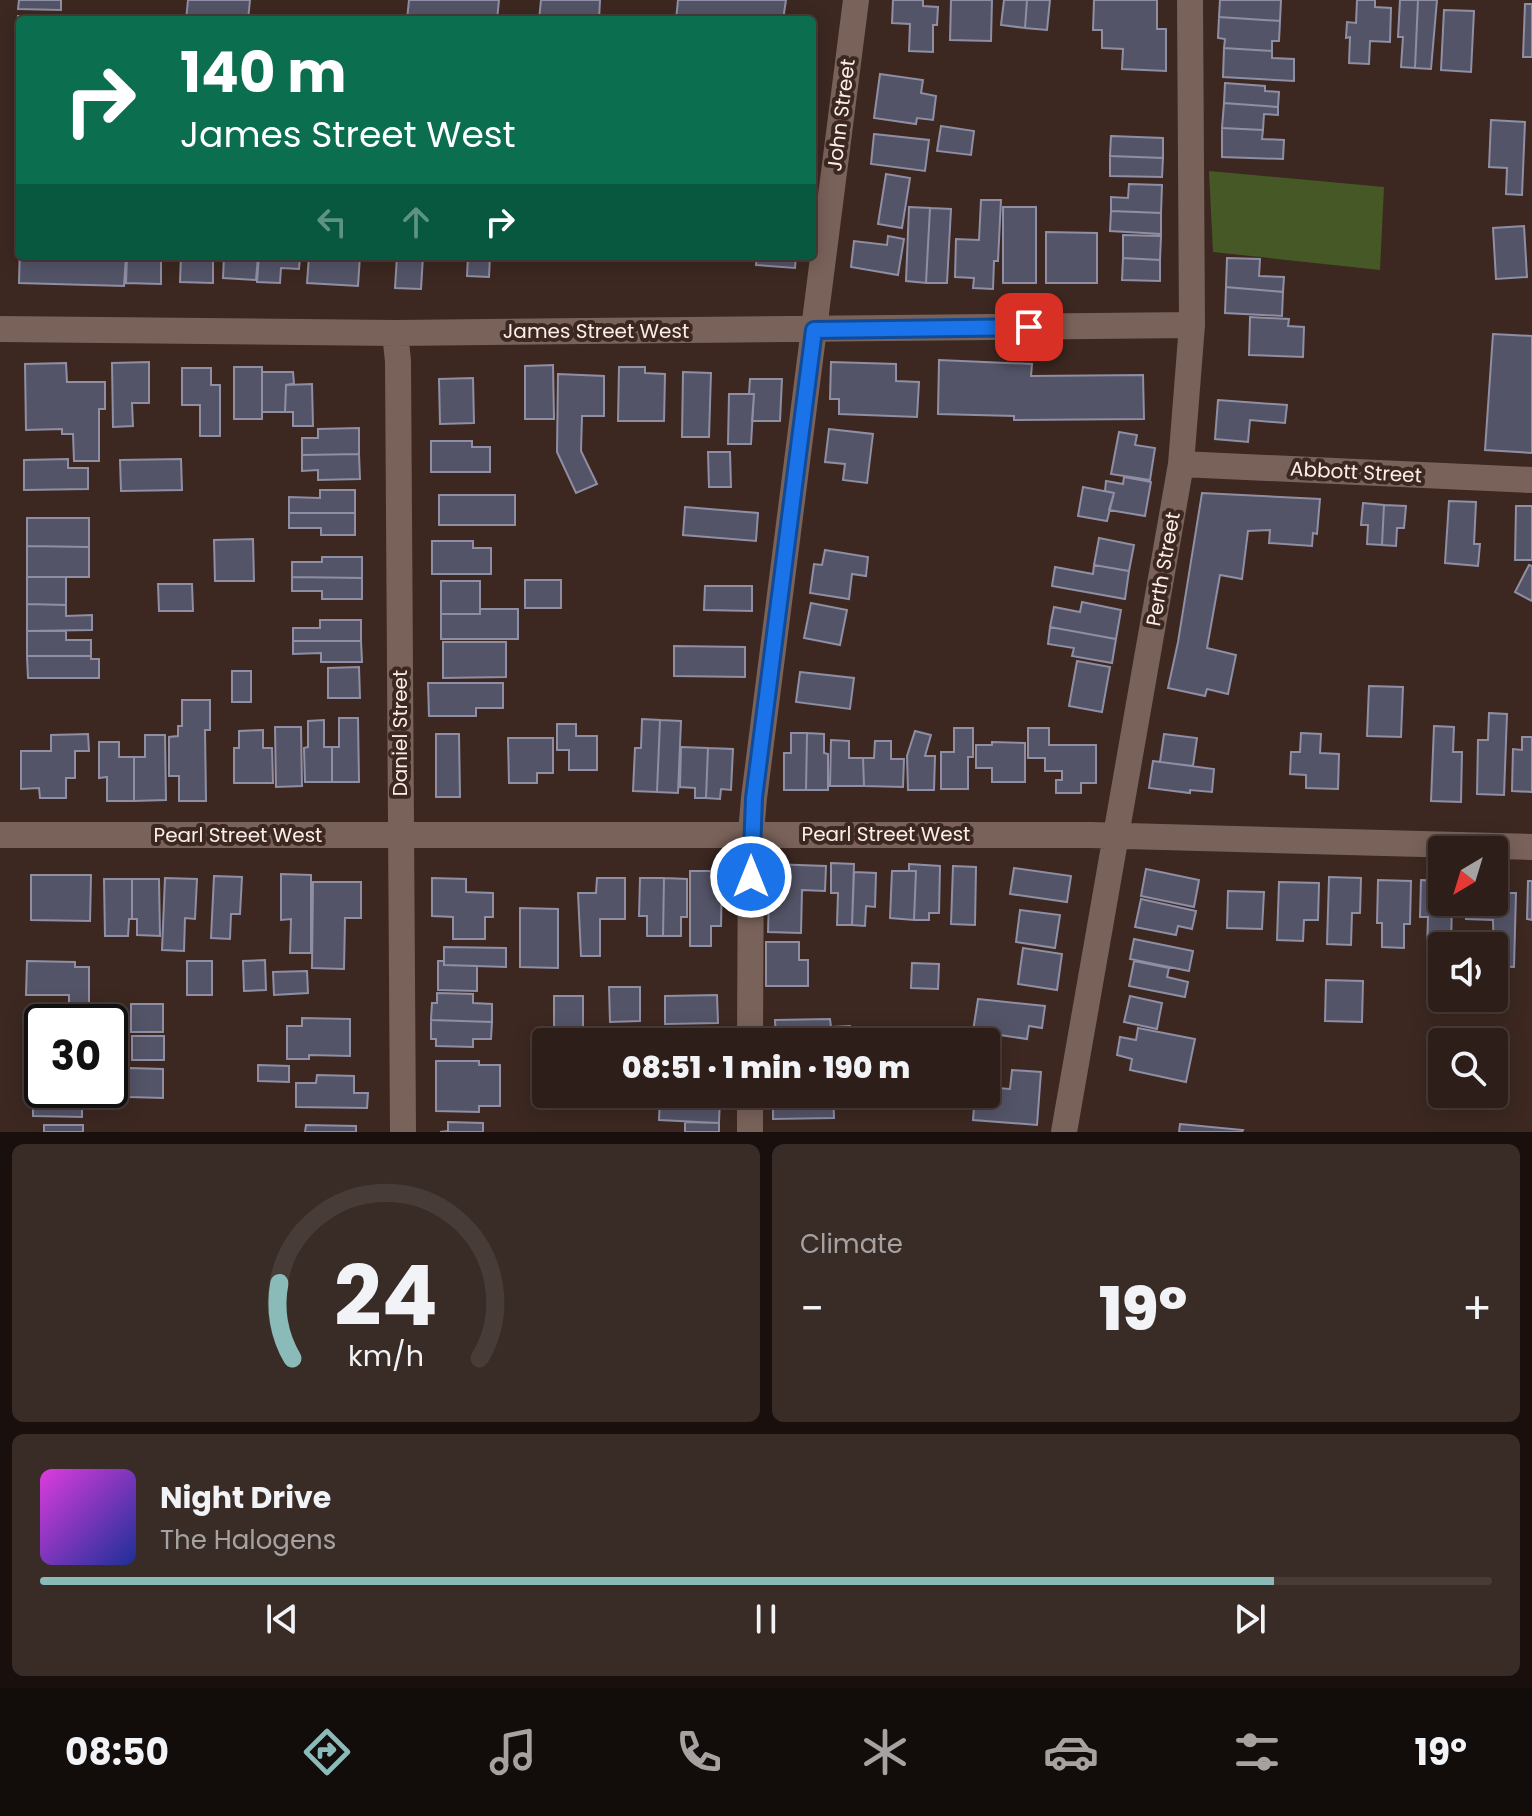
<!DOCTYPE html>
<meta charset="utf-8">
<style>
:root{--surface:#2d1e19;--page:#392b26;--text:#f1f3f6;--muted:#a7a2a2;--line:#483c38;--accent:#8bbbb9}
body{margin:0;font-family:Poppins,sans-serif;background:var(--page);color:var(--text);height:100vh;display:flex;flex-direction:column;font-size:30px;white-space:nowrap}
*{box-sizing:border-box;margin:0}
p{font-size:26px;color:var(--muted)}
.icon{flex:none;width:44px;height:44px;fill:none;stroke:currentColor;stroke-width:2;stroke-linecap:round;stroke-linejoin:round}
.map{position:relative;height:1132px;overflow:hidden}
.side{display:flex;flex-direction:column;gap:12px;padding:12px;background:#19100e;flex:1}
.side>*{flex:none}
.top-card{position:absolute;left:16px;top:16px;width:800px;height:244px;border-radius:8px;box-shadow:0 4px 20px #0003,0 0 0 2px var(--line);background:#0b6e4f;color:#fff;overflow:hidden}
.needle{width:52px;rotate:218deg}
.tools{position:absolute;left:1428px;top:836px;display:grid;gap:16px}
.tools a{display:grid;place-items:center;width:80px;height:80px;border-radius:8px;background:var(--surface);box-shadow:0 4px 20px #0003,0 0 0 2px var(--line);font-size:40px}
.speed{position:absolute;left:24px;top:1004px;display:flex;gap:16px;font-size:40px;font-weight:700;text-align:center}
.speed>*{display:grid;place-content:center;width:104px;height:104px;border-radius:50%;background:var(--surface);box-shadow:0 4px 20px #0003,0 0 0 2px var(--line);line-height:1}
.speed .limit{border:4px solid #111;border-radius:12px;background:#fff;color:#111}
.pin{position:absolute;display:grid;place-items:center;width:68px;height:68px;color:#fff;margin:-34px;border-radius:16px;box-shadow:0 4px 12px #0006}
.me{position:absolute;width:88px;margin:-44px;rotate:0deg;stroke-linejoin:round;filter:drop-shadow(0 0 6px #0008)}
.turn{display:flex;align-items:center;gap:28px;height:168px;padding:0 32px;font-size:36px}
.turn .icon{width:104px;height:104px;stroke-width:2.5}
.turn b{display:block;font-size:56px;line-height:68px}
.lanes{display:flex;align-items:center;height:76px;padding:0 32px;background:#0003;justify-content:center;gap:40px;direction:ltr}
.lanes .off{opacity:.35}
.big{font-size:60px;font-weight:800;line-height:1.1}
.side .card{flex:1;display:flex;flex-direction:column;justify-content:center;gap:12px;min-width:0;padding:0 28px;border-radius:12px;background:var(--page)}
.side .dial{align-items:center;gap:0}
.dial svg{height:208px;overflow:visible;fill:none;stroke:var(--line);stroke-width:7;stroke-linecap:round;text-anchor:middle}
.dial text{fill:var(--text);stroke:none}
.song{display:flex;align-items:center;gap:24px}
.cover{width:96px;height:96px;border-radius:12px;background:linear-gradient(135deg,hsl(300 70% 55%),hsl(230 70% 35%))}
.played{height:8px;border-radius:4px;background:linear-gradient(90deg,var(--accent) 85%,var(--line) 85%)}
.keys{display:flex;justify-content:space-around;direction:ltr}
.heat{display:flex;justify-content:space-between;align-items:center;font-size:44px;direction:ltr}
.side .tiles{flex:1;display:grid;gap:12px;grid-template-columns:1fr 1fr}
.card:last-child{grid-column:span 2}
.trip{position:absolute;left:532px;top:1028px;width:468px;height:80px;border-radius:8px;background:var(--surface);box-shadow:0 4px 20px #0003,0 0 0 2px var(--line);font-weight:800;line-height:80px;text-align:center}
.menu{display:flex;height:128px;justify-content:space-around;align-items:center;background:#120c0a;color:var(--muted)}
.menu .icon{width:56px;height:56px}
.menu .active{color:var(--accent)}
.menu b{font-size:36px;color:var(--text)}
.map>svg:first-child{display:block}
.green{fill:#465825}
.building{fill:#545468;stroke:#8f8ea4;stroke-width:2}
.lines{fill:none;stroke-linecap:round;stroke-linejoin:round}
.minor{stroke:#79625a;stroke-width:26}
.route-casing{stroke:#114b97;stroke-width:20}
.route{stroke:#1a73e8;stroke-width:14}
.labels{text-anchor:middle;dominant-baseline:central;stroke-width:8;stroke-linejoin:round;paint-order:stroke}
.street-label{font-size:20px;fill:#fbeee9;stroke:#3c2821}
</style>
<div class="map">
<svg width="1532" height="1132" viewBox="0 0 1532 1132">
<rect width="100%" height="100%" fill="#3c2821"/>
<!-- green -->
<path class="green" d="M1209,171L1384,187L1380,270L1213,252Z"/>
<!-- building -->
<path class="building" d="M19,0H61V10L18,9Z
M188,0H250L248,20H186Z
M409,0H499L497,20H407Z
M541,0H600L599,20H539Z
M678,0H786L783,20H676Z
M893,0H923V6L938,7L937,25H933V52L909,51L910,24L892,23Z
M951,0H992L991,41L950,40Z
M1004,0H1027L1025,28L1001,25Z
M1027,0H1050L1047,30L1025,28Z
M1094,0H1157V29H1166V71L1122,69L1123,49L1102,48V30H1093Z
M1220,0H1281L1280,21L1219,17Z
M1357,0H1375V7L1391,8L1390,42L1370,41L1369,64L1349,63L1350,37L1346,38L1347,22L1356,23Z
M1400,0H1418L1415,68L1401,67L1403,37H1398Z
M1418,0H1437L1431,69L1415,68Z
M1525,4H1532V57H1523Z
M1444,10L1474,11L1471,72L1441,70Z
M18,16L64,17V20H20V35H17Z
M1219,17L1280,21L1279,41H1272V51L1224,48L1225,39L1218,38Z
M1224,48L1272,51V58L1294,59V81L1223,77Z
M16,53L20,54V80H15Z
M880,74L923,80L921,93L936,96L933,120L917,118L916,124L874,118Z
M1225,83L1265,86V91L1279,92L1278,107L1224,103Z
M1224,103L1278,107V115L1264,114L1263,130L1222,128Z
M1491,120L1525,122L1522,195L1506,194L1507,168L1489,167Z
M941,126L974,131L971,155L937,151Z
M1222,128L1263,130L1262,139L1284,140L1283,159L1222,157Z
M874,134L929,140L925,171L871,164Z
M1111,136L1163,138V158L1110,156Z
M1110,156L1163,158L1162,177L1110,176Z
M886,174L910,178L902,228L878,224Z
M1129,184L1162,185L1161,213L1111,211V197L1128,198Z
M981,200H1001L998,261H994L993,289L973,288L974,278L955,277L956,239L979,240Z
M909,207L930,208L926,283L906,281Z
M1003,207H1036V283H1003Z
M930,208L951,209L947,283H926Z
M1111,211L1161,213V234L1110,231Z
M1524,226L1527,277L1496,279L1493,228Z
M1046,232L1097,233V283H1046Z
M1123,235L1161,236L1160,260L1123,258Z
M888,236L904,239L898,275L851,267L854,241L887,245Z
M20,244V256H126L124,286L19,283Z
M127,256H161V284L126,283Z
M181,256H213V283L180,282Z
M224,256H258L256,280L223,278Z
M259,256H300L299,269L281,268L280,283L257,282Z
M309,256H360L358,286L307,283Z
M397,256H423L421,289L395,288Z
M468,256H490L489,277L467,276Z
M757,256H796L795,268L756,265Z
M1123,258L1160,260V281L1122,280Z
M1227,258L1260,259L1259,276L1284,277L1283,292L1226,287Z
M1226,287L1283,292L1282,316L1225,313Z
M1250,317L1289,319L1288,326L1304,327L1303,357L1249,355Z
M1493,334L1532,336V453L1485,450Z
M939,360L1032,364L1031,376L1143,375L1144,419L1014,420V416L938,414Z
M149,362V403H132L133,426L113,427L112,363Z
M831,362L896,364V381L919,382L917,417L839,414V399H830Z
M66,363L67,382H105V409H99V461H74L73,434H62V429L26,430L25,364Z
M553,365L554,419H525V366Z
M234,367H262V419H234Z
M619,367H645V373L665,374L664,421H618Z
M182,368H211V385H220V436H200V405H182Z
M262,372H293L294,384L286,385L285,412H262Z
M683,372L711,373L709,437H682Z
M558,374L604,376V416H582L581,451L597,484L576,493L557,452Z
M473,378L474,423L440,424L439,379Z
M750,379H782L780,421H752L754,394H749Z
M312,384L313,426H293V412H285L286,385Z
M729,394H754L751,444H728Z
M1218,400L1287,405L1285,423L1250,420L1248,442L1215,439Z
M359,428V454L302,455V438H318V429Z
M829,429L873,434L867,483L843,480L845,464L825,462Z
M1119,432L1137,435L1135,445L1155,448L1150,480L1111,474Z
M431,441H472V447H490V472H431Z
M708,452H730L731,487H709Z
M359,454L360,479L318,480V470L302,471V455Z
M68,459V468H88V489L24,490V460Z
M181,459L182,490L121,491L120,460Z
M1124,477L1151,482L1145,516L1109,510L1114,493L1105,491L1106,481L1123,484Z
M1083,487L1114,493L1107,521L1078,516Z
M320,490H355V513H289V497L320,498Z
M1202,493L1320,499L1317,534L1313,533L1312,546L1269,543L1270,530L1248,531L1242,579L1220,575L1207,648L1236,655L1228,694L1207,689L1205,696L1168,688L1178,642Z
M439,495H515V525H439Z
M1449,501L1476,502L1474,544H1480L1478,566L1445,563Z
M1363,503L1384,505L1382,545L1367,544L1368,525H1361Z
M1384,505L1406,506L1404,528H1397L1396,546L1382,545Z
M1516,506H1532V560H1515Z
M685,507L758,513L756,541L683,535Z
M289,513H355V535H321V528H289Z
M27,518H89V547L27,546Z
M1099,538L1134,545L1129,571L1094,565Z
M253,539L254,581H215L214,540Z
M432,541H473V548H491V574H432Z
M27,546L89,547V577H27Z
M825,550L868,557L866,576L852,574L849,599L810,593L814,564L822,565Z
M322,557H362V578L292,577V562H322Z
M1094,565L1129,571L1125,599L1052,586L1055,567L1093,574Z
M1529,565L1532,566V601L1515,592Z
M27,577H66V605L27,604Z
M292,577L362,578V599H322V591H292Z
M525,580H561V608H525Z
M441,581H480V614H441Z
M158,584H192L193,611H159Z
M705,586H752V611L704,610Z
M1082,602L1121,610L1116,639L1050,627L1054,607L1080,612Z
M811,603L847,610L840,645L804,638Z
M27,604L66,605V616L92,615V630L27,631Z
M480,609H518V639H441V614H480Z
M320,620H361V641H293V628H320Z
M1050,627L1116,639L1112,663L1072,656L1074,648L1048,644Z
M27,631H66V640H91V656H27Z
M293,641H361L362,662H321V653L293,654Z
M443,642H506V677L443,678Z
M674,646L745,647V677L674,676Z
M27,656H91V659H99V678H28Z
M1077,661L1110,667L1102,712L1069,706Z
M359,667L360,698H328V668Z
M232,671H251V702H232Z
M800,672L854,678L850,709L796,702Z
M428,683H503V708H476V716H429Z
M1369,686L1403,687L1401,737L1367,736Z
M182,700H210V730H205L206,801H179V776H169V737L178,736V726H182Z
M1489,713L1507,714L1504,795L1477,794L1478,740H1488Z
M339,718H358L359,782H332V747H339Z
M642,719L660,720L657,792L633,791L635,748H641Z
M324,720V747H332V782H305L304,748L308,747V721Z
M660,720L681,721L678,793L657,792Z
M557,724H576V736H597V770H569V750H557Z
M1434,726L1454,727L1453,752H1462L1461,802L1431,801Z
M275,727H301L302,786L276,787Z
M954,728H973V757H968V789H941V752H954Z
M1028,728H1049V745H1096V783H1081V793H1056V780H1062V771H1045V758H1028Z
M263,730V748H272L273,783H234V748H239V731Z
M915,731L931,735L925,756H935L934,790H908L907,756Z
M791,733H807L806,790H784V753H791Z
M807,733L824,734V753L828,754V790H806Z
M1301,733L1321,734L1320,753L1339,754L1338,789L1306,788V775L1290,774L1291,752H1300Z
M88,734L89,751H75V778H66V798H40L39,788L21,789V751H51V735Z
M436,734H459L460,797H436Z
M1164,734L1197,738L1193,766L1160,762Z
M145,735H165L166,800L134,801V757H145Z
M1522,737H1532V792L1512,791L1513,749L1522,750Z
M508,738H553V773H537V783H509Z
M831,740L849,741V758H863L864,786H830Z
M875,741H891V759H904L903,787L864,786L863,758H874Z
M99,742H119V757H134V801H107V777L99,778Z
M992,742L1025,743V782H992V768H976V745H992Z
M681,747L708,748L706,798H695V788L680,787Z
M708,748L733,749L731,790L721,789L720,799L706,798Z
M1153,761L1214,769L1212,792L1190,790V793L1149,788Z
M831,863L854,864L852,925H837L838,893H831Z
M770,864L826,866L825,891L802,890L801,933L768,932Z
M909,864L940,866L939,913H929V920H914L916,871H909Z
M953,866L976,867L975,925L951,924Z
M1014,868L1071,876L1067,902L1010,894Z
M1146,869L1199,880L1194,907L1141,896Z
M690,871H711V877H722L721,926H711V946H690Z
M892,871H916L914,920L890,918Z
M854,872L876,873L875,907L866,906L865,926L852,925Z
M281,874L311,875V953H290L291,919L281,920Z
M31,875H91L90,921L31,920Z
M214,876L242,877L240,914H231L230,939L211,938Z
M1329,877L1361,878L1360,913H1352L1351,945L1327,944Z
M1494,877L1506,878V893H1516L1514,967L1494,966L1493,920L1466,919L1467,902H1494Z
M165,878L197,879L195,919L185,918L184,951L162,950Z
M432,878L466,879V892L493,893V917H485V939H453V917L432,916Z
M597,878H625V919H600V956H581L578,893H596Z
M640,878H664L663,936H647V916H639Z
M664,878L687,879V917H681V936H663Z
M104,879H132V919H129L128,936H105Z
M132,879H159L160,936L137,935V919H132Z
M1378,880L1411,881L1410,924H1404V948L1382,947V923H1377Z
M1421,880L1442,881V902H1452L1451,946H1442V949H1427L1428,917H1420Z
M1528,881H1532V920L1527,919Z
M313,882H361V918H345L344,969L312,968Z
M1279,882L1319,883L1318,920H1304L1303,941L1277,940Z
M1228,891L1264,892L1262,929L1227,928Z
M1141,899L1196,911L1192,929L1178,926L1176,935L1135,927Z
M520,908L558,909V968L520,967Z
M1020,910L1060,915L1055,948L1016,942Z
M1134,939L1193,951L1189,971L1130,959Z
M766,942H799V960H808V986H766Z
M444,947L506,948V967L444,965Z
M1023,948L1062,954L1057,990L1018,984Z
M265,960L266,990L244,991L243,961Z
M27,961L75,962V967H89V1006H69V995H26Z
M187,961H212V995H187Z
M438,961H444V965L477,966V991L438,990Z
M1134,961L1169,968L1167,977L1188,982L1185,997L1129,986Z
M912,963L939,964L938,989L911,988Z
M307,971L308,993L274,995L273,972Z
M1326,980L1363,981L1362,1022L1325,1021Z
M609,987H640V1021L610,1022Z
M437,993L473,994V1003L492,1004V1022L431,1020L432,1003H437Z
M717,995L718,1023L665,1024V996Z
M554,996H583V1030H554Z
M1130,996L1162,1003L1157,1029L1124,1022Z
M978,999L1045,1006L1042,1028L1029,1026L1027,1039L973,1031Z
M131,1004H163V1032H131Z
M43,1017H76V1022H43Z
M302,1018L350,1019V1056L309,1055V1059H287V1026H302Z
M830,1019L831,1027L850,1026V1042H776L775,1020Z
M431,1020L492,1022L491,1039H473V1047L436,1046V1039H431Z
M1138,1028L1195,1039L1186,1082L1130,1070L1132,1059L1117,1055L1120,1037L1136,1040Z
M30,1030L42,1031V1056H30Z
M132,1036H164V1060H132Z
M436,1061H479V1065H500V1106H479V1112L436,1111Z
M258,1065L289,1066V1082L258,1081Z
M129,1068L163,1069V1098L129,1097Z
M1012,1070L1041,1072L1037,1125L973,1120L975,1094H986V1087L1010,1089Z
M317,1075L354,1076V1093H368L367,1108L296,1107V1083H316Z
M33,1083L42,1084V1090H82V1117L33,1116Z
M660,1094L720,1095L719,1123L659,1120Z
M773,1094H833L834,1118L773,1119Z
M448,1122L483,1123V1132H440L448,1131Z
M685,1122L719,1123V1132H685Z
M1180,1124L1243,1130L1242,1132H1179Z
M44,1125H83V1132H44Z
M306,1125L356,1126V1132H305Z"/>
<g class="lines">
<!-- minor -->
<path class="minor" d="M0,329L395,333L1192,325
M395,333L398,361L403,1132
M1181,464L1532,480
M0,835H1090L1532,847
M750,1042L751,833L754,798L856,0
M750,1132V1094
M1064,1132L1181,464L1192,325L1190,0"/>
</g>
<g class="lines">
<!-- route casing -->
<g class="route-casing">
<path id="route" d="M751,877L754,798L814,330L1029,327"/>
</g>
<!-- route -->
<use href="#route" class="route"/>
</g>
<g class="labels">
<!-- street labels -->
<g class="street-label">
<text transform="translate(841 115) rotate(-83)">John Street</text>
<text x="596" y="331">James Street West</text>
<text transform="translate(1356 472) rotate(3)">Abbott Street</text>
<text transform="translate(1163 569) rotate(-80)">Perth Street</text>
<text transform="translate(400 733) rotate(-90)">Daniel Street</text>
<text x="886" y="834">Pearl Street West</text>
<text x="238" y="835">Pearl Street West</text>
</g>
</g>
</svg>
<div class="tools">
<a><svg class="needle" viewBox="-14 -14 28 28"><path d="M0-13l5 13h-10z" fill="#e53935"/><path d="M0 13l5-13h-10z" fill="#a7a2a2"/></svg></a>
<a><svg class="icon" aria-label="sound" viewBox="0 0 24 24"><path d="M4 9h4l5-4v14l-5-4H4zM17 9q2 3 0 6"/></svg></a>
<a><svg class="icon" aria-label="search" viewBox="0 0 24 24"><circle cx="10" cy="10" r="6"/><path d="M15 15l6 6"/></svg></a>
</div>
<div class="speed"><div class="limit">30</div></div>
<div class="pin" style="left:1029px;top:327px;background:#d93025"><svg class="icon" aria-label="arrive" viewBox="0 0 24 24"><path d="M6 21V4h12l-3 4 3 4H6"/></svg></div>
<svg class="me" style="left:751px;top:877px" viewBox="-20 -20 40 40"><circle r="17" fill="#1a73e8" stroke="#fff" stroke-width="3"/><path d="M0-11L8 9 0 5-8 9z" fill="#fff"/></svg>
<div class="trip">08:51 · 1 min · 190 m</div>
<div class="top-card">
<div class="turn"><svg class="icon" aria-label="right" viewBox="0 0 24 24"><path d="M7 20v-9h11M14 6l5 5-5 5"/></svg><div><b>140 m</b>James Street West</div></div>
<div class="lanes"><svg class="icon off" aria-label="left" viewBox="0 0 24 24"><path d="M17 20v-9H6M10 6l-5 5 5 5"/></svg><svg class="icon off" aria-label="ahead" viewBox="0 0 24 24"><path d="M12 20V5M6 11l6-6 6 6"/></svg><svg class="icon" aria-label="right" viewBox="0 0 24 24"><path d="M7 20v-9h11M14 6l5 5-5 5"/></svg></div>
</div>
</div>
<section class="side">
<div class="tiles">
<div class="card dial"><svg viewBox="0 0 100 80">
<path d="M14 69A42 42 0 1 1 86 69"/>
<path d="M14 69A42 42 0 0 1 9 40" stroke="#8bbbb9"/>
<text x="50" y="56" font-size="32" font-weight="700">24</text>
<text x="50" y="72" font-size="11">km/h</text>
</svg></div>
<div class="card"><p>Climate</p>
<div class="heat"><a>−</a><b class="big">19°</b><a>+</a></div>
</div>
<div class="card">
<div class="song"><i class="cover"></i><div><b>Night Drive</b><p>The Halogens</p></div></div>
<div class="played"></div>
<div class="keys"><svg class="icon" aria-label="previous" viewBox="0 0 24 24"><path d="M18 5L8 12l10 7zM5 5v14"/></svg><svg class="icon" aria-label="pause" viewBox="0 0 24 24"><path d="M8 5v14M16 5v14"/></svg><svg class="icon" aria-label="next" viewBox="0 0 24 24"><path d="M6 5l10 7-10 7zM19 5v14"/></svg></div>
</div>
</div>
</section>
<nav class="menu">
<b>08:50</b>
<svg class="icon active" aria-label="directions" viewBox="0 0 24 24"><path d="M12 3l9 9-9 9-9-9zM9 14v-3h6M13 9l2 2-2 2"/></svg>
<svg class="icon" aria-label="music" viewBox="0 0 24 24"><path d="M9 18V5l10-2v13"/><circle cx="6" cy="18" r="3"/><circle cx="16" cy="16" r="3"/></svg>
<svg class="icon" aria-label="phone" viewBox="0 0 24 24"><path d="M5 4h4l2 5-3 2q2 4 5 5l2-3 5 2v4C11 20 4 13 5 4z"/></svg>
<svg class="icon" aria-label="climate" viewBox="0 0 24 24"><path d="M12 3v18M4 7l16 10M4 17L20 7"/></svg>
<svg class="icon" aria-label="car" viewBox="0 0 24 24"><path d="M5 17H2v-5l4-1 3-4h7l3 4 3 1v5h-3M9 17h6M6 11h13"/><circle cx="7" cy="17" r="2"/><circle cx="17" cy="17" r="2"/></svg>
<svg class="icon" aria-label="filters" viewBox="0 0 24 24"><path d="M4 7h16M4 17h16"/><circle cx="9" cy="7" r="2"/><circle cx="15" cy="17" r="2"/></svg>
<b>19°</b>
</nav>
